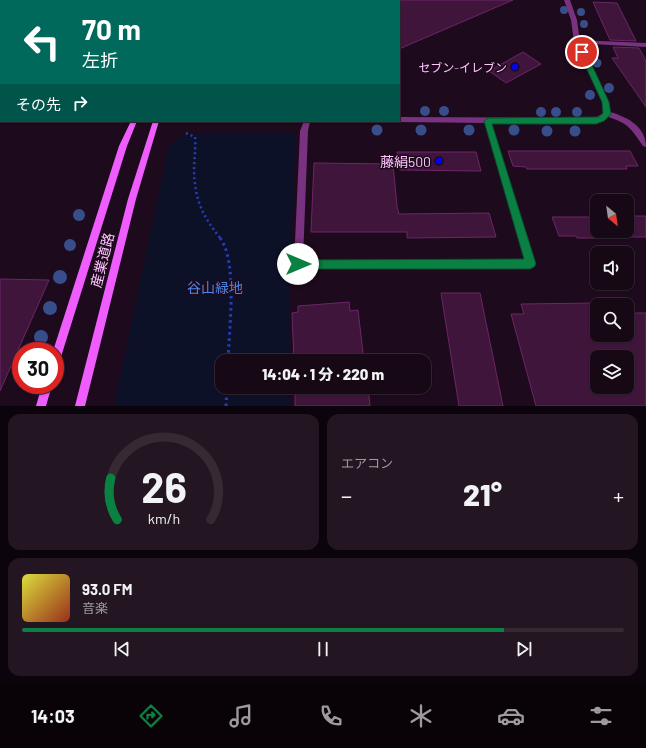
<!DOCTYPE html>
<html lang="ja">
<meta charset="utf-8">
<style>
:root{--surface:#160815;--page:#231622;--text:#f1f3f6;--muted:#9e9aa0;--line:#352934;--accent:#0b8043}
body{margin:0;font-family:Barlow,"Noto Sans JP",sans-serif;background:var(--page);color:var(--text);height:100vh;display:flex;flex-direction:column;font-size:15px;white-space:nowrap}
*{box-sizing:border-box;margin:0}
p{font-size:13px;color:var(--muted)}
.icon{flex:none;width:22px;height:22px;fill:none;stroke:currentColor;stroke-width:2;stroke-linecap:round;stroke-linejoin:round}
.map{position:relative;height:406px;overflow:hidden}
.panel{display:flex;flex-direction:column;gap:8px;padding:8px;background:#0c040c;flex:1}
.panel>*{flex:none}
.top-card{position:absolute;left:0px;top:0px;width:400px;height:122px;box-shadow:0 1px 3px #0004,0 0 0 1px var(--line);background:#00695c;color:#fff;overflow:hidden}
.needle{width:26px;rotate:151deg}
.buttons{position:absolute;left:590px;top:194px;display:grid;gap:8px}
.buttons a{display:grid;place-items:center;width:44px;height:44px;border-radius:8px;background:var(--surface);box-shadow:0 1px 3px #0004,0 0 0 1px var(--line);font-size:20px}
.speed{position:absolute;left:12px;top:342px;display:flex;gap:8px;font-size:20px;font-weight:700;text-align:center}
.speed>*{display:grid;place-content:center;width:52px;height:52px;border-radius:50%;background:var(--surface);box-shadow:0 1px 3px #0004,0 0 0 1px var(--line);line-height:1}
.speed .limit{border:6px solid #d22;background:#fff;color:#111}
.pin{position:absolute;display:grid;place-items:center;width:34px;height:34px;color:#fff;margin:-17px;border:2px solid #fff;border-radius:50%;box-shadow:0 1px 4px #0007}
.me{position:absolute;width:44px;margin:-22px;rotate:90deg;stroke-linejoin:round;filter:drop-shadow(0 0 3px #0008)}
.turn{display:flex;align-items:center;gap:14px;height:84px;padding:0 16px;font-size:18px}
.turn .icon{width:52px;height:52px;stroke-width:2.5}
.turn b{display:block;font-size:28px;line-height:34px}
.then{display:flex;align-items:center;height:38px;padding:0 16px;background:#0003;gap:8px;font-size:15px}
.big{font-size:30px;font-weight:800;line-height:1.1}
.panel .widget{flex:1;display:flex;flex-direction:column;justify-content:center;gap:6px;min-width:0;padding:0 14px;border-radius:12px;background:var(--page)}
.panel .dial{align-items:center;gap:0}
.dial svg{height:104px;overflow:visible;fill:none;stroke:var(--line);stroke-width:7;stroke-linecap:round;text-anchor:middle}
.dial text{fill:var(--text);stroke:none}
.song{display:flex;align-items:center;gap:12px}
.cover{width:48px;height:48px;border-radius:6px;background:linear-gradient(135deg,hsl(60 70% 55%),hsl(10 70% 35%))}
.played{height:4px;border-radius:2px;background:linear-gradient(90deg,var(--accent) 80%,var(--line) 80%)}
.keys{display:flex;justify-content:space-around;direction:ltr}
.heat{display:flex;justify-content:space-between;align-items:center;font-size:22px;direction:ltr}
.panel .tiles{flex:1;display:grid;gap:8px;grid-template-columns:1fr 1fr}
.widget:last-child{grid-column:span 2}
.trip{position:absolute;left:215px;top:354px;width:216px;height:40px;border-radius:12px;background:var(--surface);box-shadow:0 1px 3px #0004,0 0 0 1px var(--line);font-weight:800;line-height:40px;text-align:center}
.tabs{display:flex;height:64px;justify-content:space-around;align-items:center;background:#090308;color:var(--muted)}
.tabs .icon{width:28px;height:28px}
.tabs .current{color:var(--accent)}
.tabs b{font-size:18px;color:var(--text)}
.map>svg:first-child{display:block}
.green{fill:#0d1127}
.building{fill:#3f153c;stroke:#6c2667;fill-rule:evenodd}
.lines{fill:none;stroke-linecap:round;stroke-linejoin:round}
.path-far1{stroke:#263fb4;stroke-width:2.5;stroke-dasharray:2 3;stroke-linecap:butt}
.path{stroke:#263fb4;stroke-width:3;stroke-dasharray:2.5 3.5;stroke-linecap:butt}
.minor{fill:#79327f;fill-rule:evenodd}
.tertiary{fill:#79327f;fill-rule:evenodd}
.secondary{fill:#ef5dff;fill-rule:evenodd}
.tree{fill:#374e8b}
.route{fill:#0b8043;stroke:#07532c}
.poi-dot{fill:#0005f1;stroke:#1d0a1c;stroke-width:1.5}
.labels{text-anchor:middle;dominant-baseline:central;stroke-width:3;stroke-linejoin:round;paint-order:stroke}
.far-poi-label{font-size:12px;fill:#ffc6ff;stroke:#1d0a1c;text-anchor:end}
.poi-label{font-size:14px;fill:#ffc6ff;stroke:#1d0a1c;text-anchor:end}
.street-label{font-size:14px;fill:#ffc6ff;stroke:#1d0a1c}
.park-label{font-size:14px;fill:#4c85e5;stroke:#1d0a1c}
</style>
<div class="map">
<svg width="646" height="406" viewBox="0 0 646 406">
<rect width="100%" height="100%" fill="#1d0a1c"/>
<!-- green -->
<path class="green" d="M0,0H206L1,1L0,38Z
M296,133L289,298V361H222V387H289V406H114L169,145L186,134Z"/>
<!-- building -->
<path class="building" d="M399,0H513L399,49Z
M593,2L617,3L636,41L610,40Z
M613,47L639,48L646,61V107L612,58H618Z
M523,52L541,64L506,83L489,71Z
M508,151H630L638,166H626L627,169H527L526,167L513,166Z
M397,152H476L481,171L400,170Z
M314,163L393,164L397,206L399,214L489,213L496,237L407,238V232H311Z
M627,216H646V237H627Z
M552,217H597V238H577L576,236H559Z
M0,279L49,280L0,391Z
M441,293H480L503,406H459Z
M349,302L350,311L358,310L364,361H294L292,313L298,312V306Z
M594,303L597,311V335H627V313H646V406H536L511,314H524L521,304ZM597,357H627V387H597Z
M295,387H368L370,406H295Z"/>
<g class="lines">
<!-- path-far1 -->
<path class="path-far1" d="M186,133L195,137C196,149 194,160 194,171C195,201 203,217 221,239"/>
<!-- path -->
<path class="path" d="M220,238C238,261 229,331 228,361
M226,406L227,387"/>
<!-- minor -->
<path class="minor" d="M343,0H349L342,1Z
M577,40L646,43V47L575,43V41Z
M607,111C625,116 646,125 646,147L643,146C630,127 628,123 605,116L604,114Z
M488,118L491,121L535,264L534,267L531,268H298L295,267L294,264L300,131L304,121H310L308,131L303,260H525L485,121Z"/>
<!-- tertiary -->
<path class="tertiary" d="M564,0H570L577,20L580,42L608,102L610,114L603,121L596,124L397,122L399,121V117L595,118L603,113L602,102L574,42L571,20Z
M0,115H1V121H0Z"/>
<!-- secondary -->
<path class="secondary" d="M205,0H211L204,1Z
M223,0H229L222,1Z
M131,121H137L127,146L60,360L59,364L55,365V351H53L119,146Z
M153,121H159L136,199L85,406H75L128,199Z
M42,385H52L46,406H36Z"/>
</g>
<!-- trees -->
<g class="tree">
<circle cx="564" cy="10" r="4"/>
<circle cx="581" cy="12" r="4"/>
<circle cx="584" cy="24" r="4"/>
<circle cx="591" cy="51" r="4.5"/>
<circle cx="576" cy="61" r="4.5"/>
<circle cx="597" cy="63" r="4.5"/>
<circle cx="609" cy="88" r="5"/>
<circle cx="590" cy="95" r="5"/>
<circle cx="425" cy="111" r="5"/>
<circle cx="444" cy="111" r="5"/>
<circle cx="541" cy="112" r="5"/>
<circle cx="556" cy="112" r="5"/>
<circle cx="577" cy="112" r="5"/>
<circle cx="377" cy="130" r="5.5"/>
<circle cx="421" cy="130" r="5.5"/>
<circle cx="469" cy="130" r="5.5"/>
<circle cx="514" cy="130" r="5.5"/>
<circle cx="547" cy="131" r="5.5"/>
<circle cx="575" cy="131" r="5.5"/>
<circle cx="79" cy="215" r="6"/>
<circle cx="70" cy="245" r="6"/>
<circle cx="60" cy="277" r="7"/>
<circle cx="50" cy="308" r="7"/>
<circle cx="41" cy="337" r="7"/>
</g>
<!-- route -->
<path class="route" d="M582,50L586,52L609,102L611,114L604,121L596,124H492L536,264L534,267L530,269H298L295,268L293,264L295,261L298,260L524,259L484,121L488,118L599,117L603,113L602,102L579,52Z"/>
<!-- markers -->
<g class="poi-dot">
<circle cx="515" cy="67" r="4"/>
<circle cx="439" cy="161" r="4"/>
</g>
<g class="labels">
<!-- far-poi labels -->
<g class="far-poi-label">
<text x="507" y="67">セブン-イレブン</text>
</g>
<!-- poi labels -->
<g class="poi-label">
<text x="431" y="161">藤絹500</text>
</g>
<!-- street labels -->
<g class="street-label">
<text transform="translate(102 260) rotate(-76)">産業道路</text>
</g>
<!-- park labels -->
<g class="park-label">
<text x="215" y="287">谷山緑地</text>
</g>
</g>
</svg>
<div class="buttons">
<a><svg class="needle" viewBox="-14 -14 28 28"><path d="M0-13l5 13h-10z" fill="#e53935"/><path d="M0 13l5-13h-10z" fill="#9e9aa0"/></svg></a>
<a><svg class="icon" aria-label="sound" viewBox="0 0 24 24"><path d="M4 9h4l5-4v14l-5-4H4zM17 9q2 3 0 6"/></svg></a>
<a><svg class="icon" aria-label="search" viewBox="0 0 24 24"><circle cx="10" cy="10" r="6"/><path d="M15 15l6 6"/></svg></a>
<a><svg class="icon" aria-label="layers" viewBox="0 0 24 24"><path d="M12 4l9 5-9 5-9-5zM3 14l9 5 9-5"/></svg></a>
</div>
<div class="speed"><div class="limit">30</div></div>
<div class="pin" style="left:582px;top:52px;background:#d93025"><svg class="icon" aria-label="arrive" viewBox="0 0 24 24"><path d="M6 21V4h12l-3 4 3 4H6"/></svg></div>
<svg class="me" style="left:298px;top:264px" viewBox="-20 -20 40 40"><circle r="19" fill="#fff"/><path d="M0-13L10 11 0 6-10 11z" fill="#0b8043"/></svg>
<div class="trip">14:04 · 1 分 · 220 m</div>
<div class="top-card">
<div class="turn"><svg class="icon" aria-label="left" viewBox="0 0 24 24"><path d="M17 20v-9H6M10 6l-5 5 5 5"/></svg><div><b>70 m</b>左折</div></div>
<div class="then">その先<svg class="icon" aria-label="right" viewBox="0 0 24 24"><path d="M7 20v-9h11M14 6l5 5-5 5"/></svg></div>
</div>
</div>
<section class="panel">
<div class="tiles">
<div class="widget dial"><svg viewBox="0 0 100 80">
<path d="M14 69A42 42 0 1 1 86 69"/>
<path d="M14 69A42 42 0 0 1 9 37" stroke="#0b8043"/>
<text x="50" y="56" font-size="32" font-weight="700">26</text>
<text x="50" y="72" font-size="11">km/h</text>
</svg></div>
<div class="widget"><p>エアコン</p>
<div class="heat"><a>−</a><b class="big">21°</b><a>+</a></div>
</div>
<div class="widget">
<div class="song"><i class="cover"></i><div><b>93.0 FM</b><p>音楽</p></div></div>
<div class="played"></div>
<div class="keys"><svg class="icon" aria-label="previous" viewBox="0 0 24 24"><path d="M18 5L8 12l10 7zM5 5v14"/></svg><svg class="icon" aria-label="pause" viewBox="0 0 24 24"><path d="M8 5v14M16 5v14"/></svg><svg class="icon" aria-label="next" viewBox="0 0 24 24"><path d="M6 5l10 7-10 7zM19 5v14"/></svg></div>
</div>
</div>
</section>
<nav class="tabs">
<b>14:03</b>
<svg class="icon current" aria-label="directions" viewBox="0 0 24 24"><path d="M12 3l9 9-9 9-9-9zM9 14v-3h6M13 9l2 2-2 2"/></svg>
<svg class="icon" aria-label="music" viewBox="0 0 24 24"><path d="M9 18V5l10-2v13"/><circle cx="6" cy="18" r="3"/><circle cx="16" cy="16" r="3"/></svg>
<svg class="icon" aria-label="phone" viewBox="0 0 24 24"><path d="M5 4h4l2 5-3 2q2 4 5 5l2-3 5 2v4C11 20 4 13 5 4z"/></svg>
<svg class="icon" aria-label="climate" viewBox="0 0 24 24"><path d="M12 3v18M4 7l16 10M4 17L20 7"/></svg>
<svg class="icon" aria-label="car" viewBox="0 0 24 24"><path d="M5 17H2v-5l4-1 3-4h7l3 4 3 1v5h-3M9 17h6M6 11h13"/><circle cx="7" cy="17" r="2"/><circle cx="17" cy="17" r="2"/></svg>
<svg class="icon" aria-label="filters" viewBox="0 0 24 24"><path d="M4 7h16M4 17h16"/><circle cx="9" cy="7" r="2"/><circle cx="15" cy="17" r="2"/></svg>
</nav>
